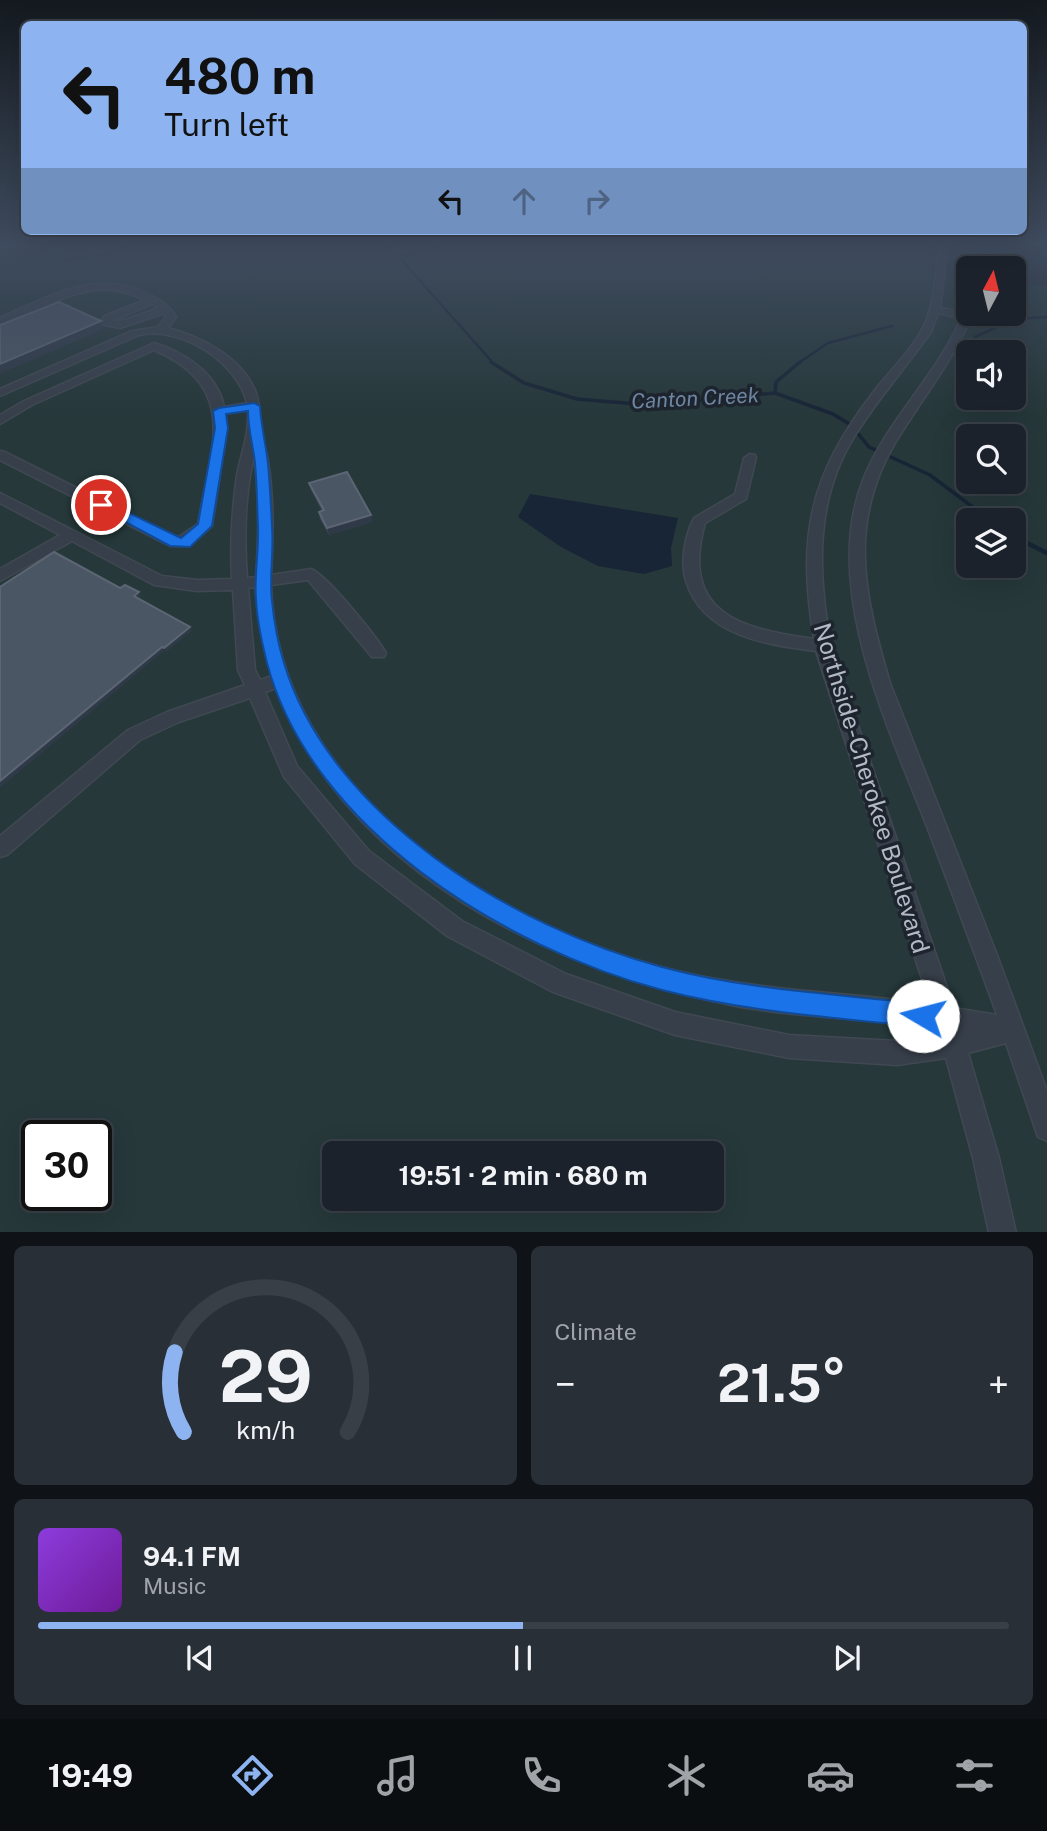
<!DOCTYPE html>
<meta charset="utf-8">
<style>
:root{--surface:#1b222b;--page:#282f37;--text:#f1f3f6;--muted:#a0a4a9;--line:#393f47;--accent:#8db4f0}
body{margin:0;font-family:"Public Sans",sans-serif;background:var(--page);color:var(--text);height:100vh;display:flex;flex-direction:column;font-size:26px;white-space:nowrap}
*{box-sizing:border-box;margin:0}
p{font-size:23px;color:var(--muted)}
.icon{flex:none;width:38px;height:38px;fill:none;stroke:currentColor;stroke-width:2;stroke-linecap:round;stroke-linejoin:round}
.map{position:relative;height:1232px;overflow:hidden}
.sheet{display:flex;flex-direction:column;gap:14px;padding:14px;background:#0f1318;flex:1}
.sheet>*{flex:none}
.banner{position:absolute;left:21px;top:21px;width:1006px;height:214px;border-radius:10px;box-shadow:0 7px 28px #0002,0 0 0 2px var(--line);background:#8db4f0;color:#111;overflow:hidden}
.needle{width:46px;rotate:7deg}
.controls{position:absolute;left:956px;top:256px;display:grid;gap:14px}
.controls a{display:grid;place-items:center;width:70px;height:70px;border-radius:10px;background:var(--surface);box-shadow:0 7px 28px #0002,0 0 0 2px var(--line);font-size:35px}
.speed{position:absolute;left:21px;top:1120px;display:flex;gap:14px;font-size:35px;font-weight:700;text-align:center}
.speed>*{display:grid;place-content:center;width:91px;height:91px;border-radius:50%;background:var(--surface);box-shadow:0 7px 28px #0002,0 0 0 2px var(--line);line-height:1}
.speed .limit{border:4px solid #111;border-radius:10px;background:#fff;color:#111}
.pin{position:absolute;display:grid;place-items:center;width:60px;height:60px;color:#fff;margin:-30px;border:4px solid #fff;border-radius:50%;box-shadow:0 2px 7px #0007}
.me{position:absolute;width:77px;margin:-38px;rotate:278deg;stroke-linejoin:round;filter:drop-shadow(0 0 5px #0008)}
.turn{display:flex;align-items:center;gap:24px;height:147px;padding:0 28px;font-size:32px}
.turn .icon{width:91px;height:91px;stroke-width:2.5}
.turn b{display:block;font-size:49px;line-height:60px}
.lanes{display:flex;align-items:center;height:66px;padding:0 28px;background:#0003;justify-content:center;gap:35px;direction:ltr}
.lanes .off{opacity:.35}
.big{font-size:52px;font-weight:700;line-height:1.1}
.sheet .widget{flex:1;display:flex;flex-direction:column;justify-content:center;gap:10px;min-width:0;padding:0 24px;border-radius:10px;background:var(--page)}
.sheet .dial{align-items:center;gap:0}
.dial svg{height:182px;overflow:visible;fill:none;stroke:var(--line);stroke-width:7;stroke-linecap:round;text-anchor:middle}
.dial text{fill:var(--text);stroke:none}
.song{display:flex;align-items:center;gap:21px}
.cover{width:84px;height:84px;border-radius:10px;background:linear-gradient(135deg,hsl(270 70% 55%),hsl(280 70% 35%))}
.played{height:7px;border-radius:4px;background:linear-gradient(90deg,var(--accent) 50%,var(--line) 50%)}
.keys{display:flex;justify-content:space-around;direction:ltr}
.heat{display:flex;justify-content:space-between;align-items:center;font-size:38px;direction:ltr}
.sheet .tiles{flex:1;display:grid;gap:14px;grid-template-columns:1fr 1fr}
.widget:last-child{grid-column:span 2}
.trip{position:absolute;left:322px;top:1141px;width:402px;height:70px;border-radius:10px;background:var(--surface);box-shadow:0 7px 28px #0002,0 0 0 2px var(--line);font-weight:700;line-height:70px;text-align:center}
.menu{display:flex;height:112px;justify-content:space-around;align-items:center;background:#0b0e11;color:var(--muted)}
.menu .icon{width:49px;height:49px}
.menu .active{color:var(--accent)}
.menu b{font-size:32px;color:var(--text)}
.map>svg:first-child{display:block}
.green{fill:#26383a;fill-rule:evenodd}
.water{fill:#182536}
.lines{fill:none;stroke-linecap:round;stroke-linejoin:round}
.stream-far2{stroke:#182536;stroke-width:2.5}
.stream-far1{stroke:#182536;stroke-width:3.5}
.stream{stroke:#182536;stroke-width:4.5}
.minor-casing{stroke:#404852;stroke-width:3}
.minor{fill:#373f4a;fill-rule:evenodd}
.wall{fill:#3f4958}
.shaded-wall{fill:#2f3947}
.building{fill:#4b5664;stroke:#5c6573;stroke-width:2}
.route{fill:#1a73e8;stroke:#114b97;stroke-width:2}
.labels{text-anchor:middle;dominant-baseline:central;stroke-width:7;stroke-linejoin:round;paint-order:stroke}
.far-water-label{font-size:21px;font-style:italic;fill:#6e85a2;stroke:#1d242e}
.street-label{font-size:24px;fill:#b3bac5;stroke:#1d242e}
</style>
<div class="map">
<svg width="1047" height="1233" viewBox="0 0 1047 1233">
<rect width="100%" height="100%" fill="#242d39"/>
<!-- green -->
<path class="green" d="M0,243H927L929,273L968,278V313H1013V282L1047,286V1232L0,1233ZM968,352H1013V397H968ZM968,436H1013V481H968ZM968,520H1013V565H968ZM37,1136H96V1195H37ZM334,1153H712V1199H334Z"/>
<!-- water -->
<path class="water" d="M530,494L678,518L671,548L672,566L644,574L598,566L561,547L518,517Z"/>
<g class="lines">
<!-- stream-far2 -->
<path class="stream-far2" d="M35,243L67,260L110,254L132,243
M382,243L399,257L494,364
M399,257L455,243
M975,337L1014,319L1047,317
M797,364L828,343L892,326"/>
<!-- stream-far1 -->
<path class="stream-far1" d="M491,362L524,383L577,399L649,405L775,393L833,414L851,425L869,447L930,475L982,514
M775,393L776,382L800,362"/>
<!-- stream -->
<path class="stream" d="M979,512L990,520
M1013,536L1047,553"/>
<!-- minor casing -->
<g class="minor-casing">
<path id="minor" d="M940,243H948L940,308L963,312L968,310V313H973C955,357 927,392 902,432C846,517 863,591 890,683L997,955L1047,1091V1141L1038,1137L1006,1043L968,1053L999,1158L1016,1233H989L973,1158L946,1058L897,1065L789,1058L675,1035L553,992L447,936L355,864L284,777L250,698L179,722L140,740L7,855L0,857V836L128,730L167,712L245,685L238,670L233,590L197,591L154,585L72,541L0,581V569L60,535L0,503V493L162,576L197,580L232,579C230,545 232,509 237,475C242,450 249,436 248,410L225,414L227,428L212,526L189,546H170L0,460V451L5,452L177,538L198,524C211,450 241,387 154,350L32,405L0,424V415L24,401L154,343C184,352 218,374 224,407L247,403C237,362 182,326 139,335L0,396V389L132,331L158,327L166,317L164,313L120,328L101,324L100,322L105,316L145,300C90,271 51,309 0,325V318C50,296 98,267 152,296C163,302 170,306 176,317L168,328C202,337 243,358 256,393C261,407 259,421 261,435C263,444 267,452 268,461C274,499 273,537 271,575L311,569C326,574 377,637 386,653L384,657H372L308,580L271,585C277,792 498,927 677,971C761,991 845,992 930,1004L816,651C767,645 703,636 686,581C680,561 685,536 694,518L735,494L744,458L750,454L755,455L756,458L746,499L705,523C680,613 739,629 814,639C797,536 809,477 872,394C889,371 915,348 926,321C936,296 935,269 940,243ZM152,304L158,308L125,320L112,321ZM938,313L961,318C936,377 886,421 863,480C820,589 890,730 929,832C952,893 975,954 997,1015L954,1008L831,646C818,574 814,502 854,437C877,400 906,367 931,332ZM254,456C260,496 259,537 256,577L247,578C244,538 245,494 254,456ZM255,587L262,638L272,676L260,680L255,670L248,588ZM276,688C349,875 552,970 736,1006C800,1018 866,1018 931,1027L937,1028L939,1036L897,1041L789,1035L675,1012L566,974L462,921L369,851L297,766L265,692Z
M965,243H973L975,268H968V270L965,268Z"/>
</g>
<!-- minor -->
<use href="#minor" class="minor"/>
</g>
<!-- wall -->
<path class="wall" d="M309,483L371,515L372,522L329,535L320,519L319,512L322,511L311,490Z"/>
<!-- shaded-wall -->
<path class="shaded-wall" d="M101,321L104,329L0,374V364Z
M371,515L372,522L329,535L327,528Z
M139,592L141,597L136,600L134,596Z
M190,627L192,631L166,652L164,648Z
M162,647L164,651L0,788V781Z"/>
<!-- building -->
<path class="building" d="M59,302L101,321L0,364V325Z
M347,472L371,515L327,528L319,512L324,510L309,483Z
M54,552L120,588L125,585L139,592L134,596L190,627L164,648L162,647L0,781V587Z"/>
<!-- sky -->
<linearGradient id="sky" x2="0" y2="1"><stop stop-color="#14191f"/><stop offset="0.59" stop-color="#3f4c5f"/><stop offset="1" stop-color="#3f4c5f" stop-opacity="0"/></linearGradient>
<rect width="1047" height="415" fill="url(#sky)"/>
<!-- route -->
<path class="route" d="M254,403L260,406C261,426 266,444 268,464C270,485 271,506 272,527C274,552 269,577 272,601C274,621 278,644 284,663C330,817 515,928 662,967C747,990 836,994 923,1004L932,1007L935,1016L932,1024L923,1027C836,1018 747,1012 662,990C505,948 311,829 267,663C262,643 257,620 256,600C254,576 259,551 258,526C257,505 257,484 255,463C253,445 248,429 248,411L226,414L228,428L212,526L190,547L170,546L94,505L101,501L106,502L181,538L198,524L215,428L213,411L219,408Z"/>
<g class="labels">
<!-- far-water labels -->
<g class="far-water-label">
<text transform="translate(695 398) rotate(-3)">Canton Creek</text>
</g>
<!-- street labels -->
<g class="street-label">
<text transform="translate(872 788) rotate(73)">Northside-Cherokee Boulevard</text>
</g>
</g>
</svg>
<div class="controls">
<a><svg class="needle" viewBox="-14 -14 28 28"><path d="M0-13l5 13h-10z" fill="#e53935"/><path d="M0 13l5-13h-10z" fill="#a0a4a9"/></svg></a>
<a><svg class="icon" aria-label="sound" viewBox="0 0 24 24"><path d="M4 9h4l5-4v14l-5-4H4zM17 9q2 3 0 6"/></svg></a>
<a><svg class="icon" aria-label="search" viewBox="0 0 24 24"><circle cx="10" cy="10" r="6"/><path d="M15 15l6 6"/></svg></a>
<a><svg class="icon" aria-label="layers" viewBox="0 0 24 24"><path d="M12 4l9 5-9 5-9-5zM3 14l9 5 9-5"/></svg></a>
</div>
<div class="speed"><div class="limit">30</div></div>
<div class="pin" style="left:101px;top:505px;background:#d93025"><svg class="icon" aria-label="arrive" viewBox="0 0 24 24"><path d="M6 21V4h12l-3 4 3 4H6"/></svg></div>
<svg class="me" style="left:923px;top:1016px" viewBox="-20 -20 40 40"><circle r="19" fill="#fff"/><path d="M0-13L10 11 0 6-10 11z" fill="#1a73e8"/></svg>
<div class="trip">19:51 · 2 min · 680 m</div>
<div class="banner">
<div class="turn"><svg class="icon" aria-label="left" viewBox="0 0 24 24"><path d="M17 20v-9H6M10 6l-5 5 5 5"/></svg><div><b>480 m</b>Turn left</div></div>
<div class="lanes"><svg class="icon" aria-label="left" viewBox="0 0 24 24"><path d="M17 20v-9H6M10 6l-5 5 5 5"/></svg><svg class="icon off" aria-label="ahead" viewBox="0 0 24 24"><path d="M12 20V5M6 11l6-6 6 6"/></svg><svg class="icon off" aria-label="right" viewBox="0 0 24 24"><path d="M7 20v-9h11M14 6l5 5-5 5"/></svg></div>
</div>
</div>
<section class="sheet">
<div class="tiles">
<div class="widget dial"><svg viewBox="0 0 100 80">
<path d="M14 69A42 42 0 1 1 86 69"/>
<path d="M14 69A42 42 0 0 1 10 34" stroke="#8db4f0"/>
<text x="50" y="56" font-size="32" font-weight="700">29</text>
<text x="50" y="72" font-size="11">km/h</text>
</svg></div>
<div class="widget"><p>Climate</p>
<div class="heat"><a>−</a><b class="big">21.5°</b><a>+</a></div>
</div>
<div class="widget">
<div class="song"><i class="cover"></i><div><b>94.1 FM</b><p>Music</p></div></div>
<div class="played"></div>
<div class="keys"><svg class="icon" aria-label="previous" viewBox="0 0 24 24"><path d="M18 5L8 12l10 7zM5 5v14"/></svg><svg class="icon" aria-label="pause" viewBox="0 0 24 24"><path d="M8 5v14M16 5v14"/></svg><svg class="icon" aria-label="next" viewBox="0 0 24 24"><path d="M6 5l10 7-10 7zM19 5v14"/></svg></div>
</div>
</div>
</section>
<nav class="menu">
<b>19:49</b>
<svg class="icon active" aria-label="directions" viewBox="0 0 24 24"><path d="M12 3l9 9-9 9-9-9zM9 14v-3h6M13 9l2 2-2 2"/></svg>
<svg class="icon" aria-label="music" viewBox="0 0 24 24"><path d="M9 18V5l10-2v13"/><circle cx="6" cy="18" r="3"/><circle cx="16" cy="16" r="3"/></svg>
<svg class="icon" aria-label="phone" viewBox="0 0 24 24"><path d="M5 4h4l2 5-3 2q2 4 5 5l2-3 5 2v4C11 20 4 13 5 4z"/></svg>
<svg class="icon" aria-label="climate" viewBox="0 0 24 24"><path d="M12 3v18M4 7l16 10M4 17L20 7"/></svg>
<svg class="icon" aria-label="car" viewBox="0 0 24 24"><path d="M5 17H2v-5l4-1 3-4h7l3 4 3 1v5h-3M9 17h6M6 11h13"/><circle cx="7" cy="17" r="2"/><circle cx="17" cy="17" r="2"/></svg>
<svg class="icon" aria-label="filters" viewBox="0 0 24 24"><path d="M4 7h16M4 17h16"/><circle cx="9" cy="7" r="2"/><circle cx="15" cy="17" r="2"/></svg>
</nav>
